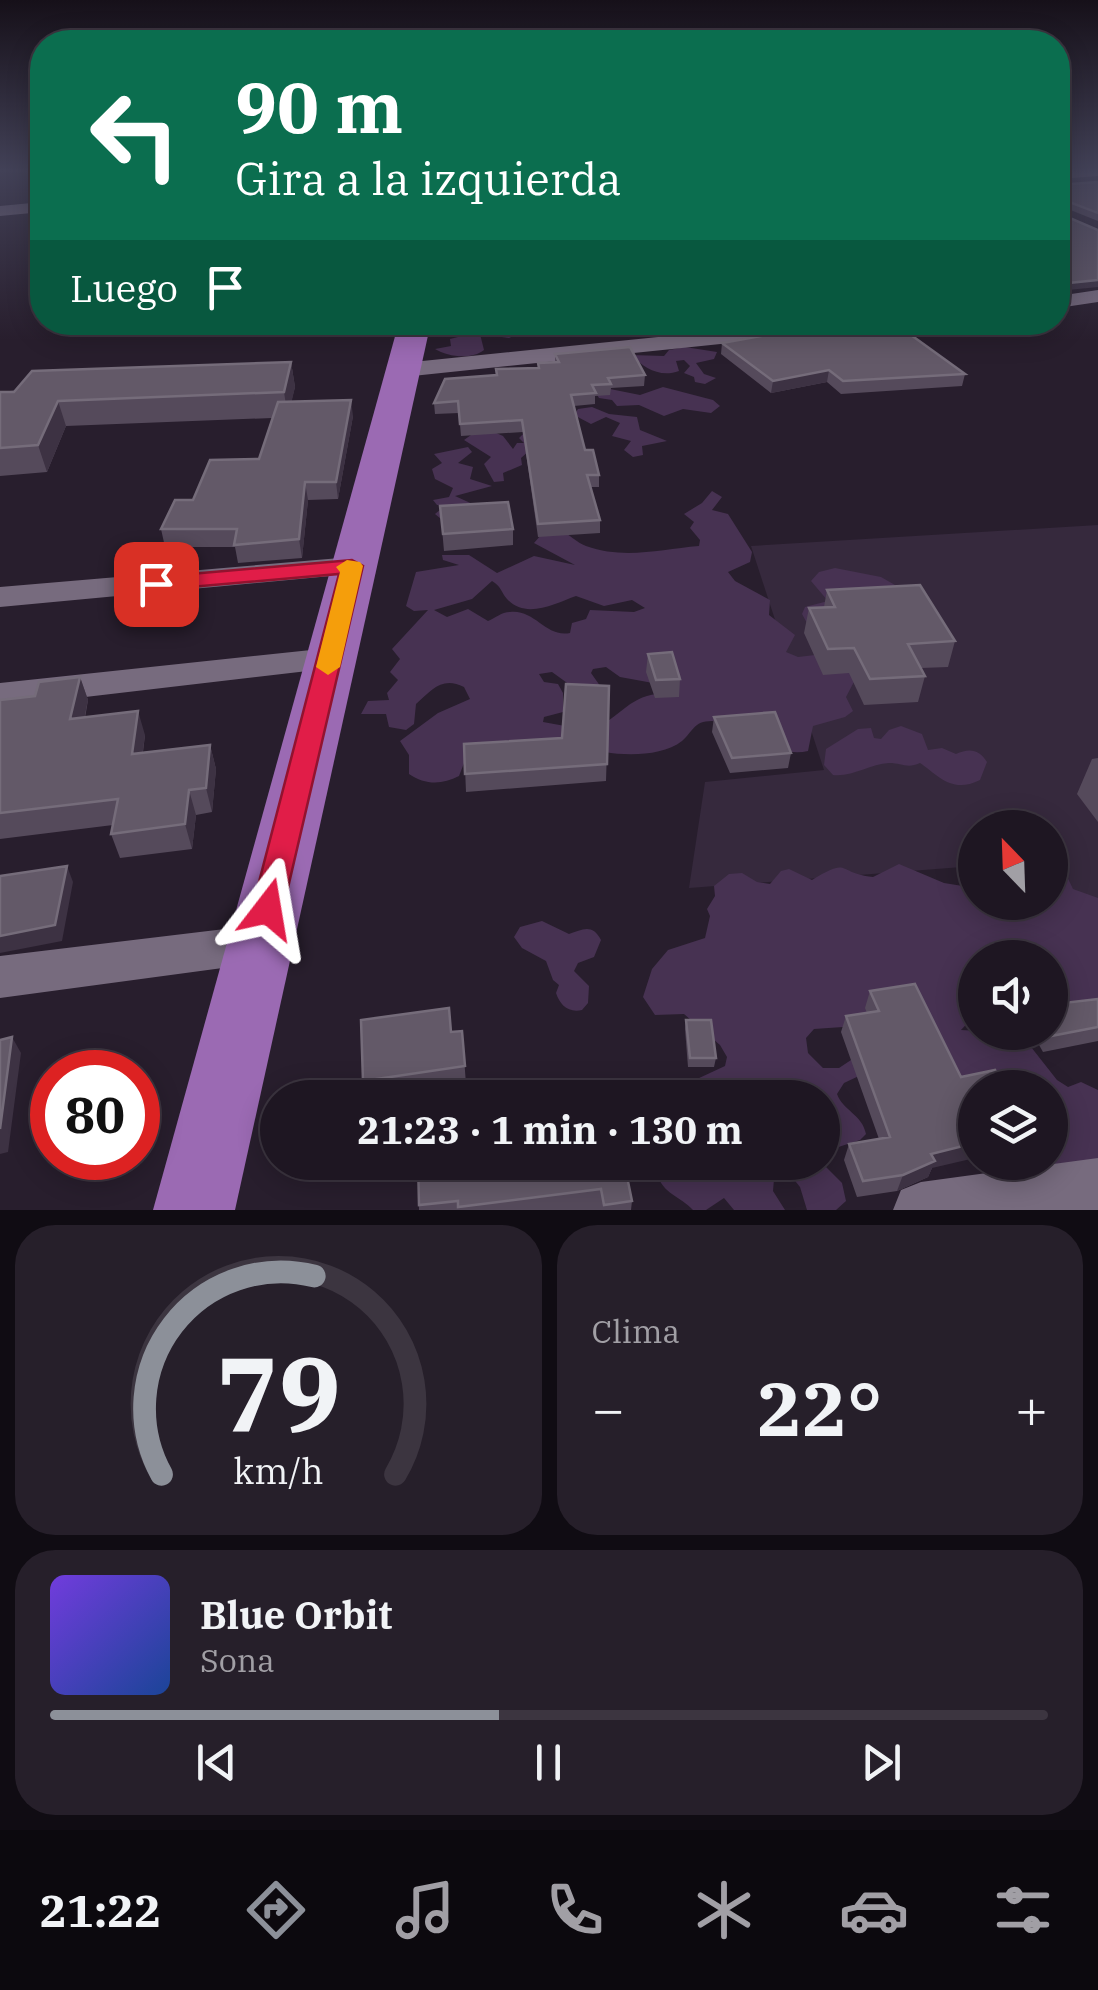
<!DOCTYPE html>
<html lang="es">
<meta charset="utf-8">
<style>
:root{--surface:#1e1622;--page:#261f2a;--text:#f1f3f6;--muted:#a19fa5;--line:#3c3540;--accent:#8c9099}
body{margin:0;font-family:"IBM Plex Serif",serif;background:var(--page);color:var(--text);height:100vh;display:flex;flex-direction:column;font-size:38px;white-space:nowrap}
*{box-sizing:border-box;margin:0}
p{font-size:32px;color:var(--muted)}
.icon{flex:none;width:55px;height:55px;fill:none;stroke:currentColor;stroke-width:2;stroke-linecap:round;stroke-linejoin:round}
.map{position:relative;height:1210px;overflow:hidden}
.sheet{display:flex;flex-direction:column;gap:15px;padding:15px;background:#100c13;flex:1}
.sheet>*{flex:none}
.hud{position:absolute;left:30px;top:30px;width:1040px;height:305px;border-radius:40px;box-shadow:0 5px 25px #0003,0 0 0 2px var(--line);background:#0b6e4f;color:#fff;overflow:hidden}
.needle{width:65px;rotate:337deg}
.controls{position:absolute;left:958px;top:810px;display:grid;gap:20px}
.controls a{display:grid;place-items:center;width:110px;height:110px;border-radius:50%;background:var(--surface);box-shadow:0 5px 25px #0003,0 0 0 2px var(--line);font-size:50px}
.speed{position:absolute;left:30px;top:1050px;display:flex;gap:20px;font-size:50px;font-weight:700;text-align:center}
.speed>*{display:grid;place-content:center;width:130px;height:130px;border-radius:50%;background:var(--surface);box-shadow:0 5px 25px #0003,0 0 0 2px var(--line);line-height:1}
.speed .limit{border:15px solid #d22;background:#fff;color:#111}
.pin{position:absolute;display:grid;place-items:center;width:85px;height:85px;color:#fff;margin:-42px;border-radius:20px;box-shadow:0 5px 15px #0006}
.me{position:absolute;width:110px;margin:-55px;rotate:14deg;stroke-linejoin:round;filter:drop-shadow(0 0 8px #0008)}
.turn{display:flex;align-items:center;gap:35px;height:210px;padding:0 40px;font-size:45px}
.turn .icon{width:130px;height:130px;stroke-width:2.5}
.turn b{display:block;font-size:70px;line-height:85px}
.then{display:flex;align-items:center;height:95px;padding:0 40px;background:#0003;gap:20px;font-size:38px}
.big{font-size:75px;font-weight:700;line-height:1.1}
.sheet .tile{flex:1;display:flex;flex-direction:column;justify-content:center;gap:15px;min-width:0;padding:0 35px;border-radius:40px;background:var(--page)}
.sheet .dial{align-items:center;gap:0}
.dial svg{height:260px;overflow:visible;fill:none;stroke:var(--line);stroke-width:7;stroke-linecap:round;text-anchor:middle}
.dial text{fill:var(--text);stroke:none}
.song{display:flex;align-items:center;gap:30px}
.cover{width:120px;height:120px;border-radius:15px;background:linear-gradient(135deg,hsl(260 70% 55%),hsl(220 70% 35%))}
.played{height:10px;border-radius:5px;background:linear-gradient(90deg,var(--accent) 45%,var(--line) 45%)}
.keys{display:flex;justify-content:space-around;direction:ltr}
.heat{display:flex;justify-content:space-between;align-items:center;font-size:55px;direction:ltr}
.sheet .tiles{flex:1;display:grid;gap:15px;grid-template-columns:1fr 1fr}
.tile:last-child{grid-column:span 2}
.trip{position:absolute;left:260px;top:1080px;width:580px;height:100px;border-radius:50px;background:var(--surface);box-shadow:0 5px 25px #0003,0 0 0 2px var(--line);font-weight:700;line-height:100px;text-align:center}
.tab-bar{display:flex;height:160px;justify-content:space-around;align-items:center;background:#0c090e;color:var(--muted)}
.tab-bar .icon{width:70px;height:70px}
.tab-bar .selected{color:var(--accent)}
.tab-bar b{font-size:45px;color:var(--text)}
.map>svg:first-child{display:block}
.built{fill:#36293d}
.green{fill:#473252;fill-rule:evenodd}
.lines{fill:none;stroke-linecap:round;stroke-linejoin:round}
.minor{fill:#776b7e;fill-rule:evenodd}
.highway{fill:#9b6ab3;fill-rule:evenodd}
.wall{fill:#554a5b}
.shaded-wall{fill:#3d3243}
.building{fill:#635968;stroke:#756c7a;stroke-width:2.5}
.route{fill:#e11d48;stroke:#92132f;stroke-width:2.5}
.slow{fill:#f59e0b}
</style>
<div class="map">
<svg width="1098" height="1210" viewBox="0 0 1098 1210">
<rect width="100%" height="100%" fill="#281e2d"/>
<!-- built -->
<path class="built" d="M1098,525V940L1050,861V828H975V866L689,888L705,782L824,770L751,546Z"/>
<!-- green -->
<path class="green" d="M454,323L541,322L542,324L509,338L480,334L484,350C472,360 448,357 435,349L451,346L450,339L466,335Z
M685,347L717,352L714,359L696,363L704,374L716,378L705,384L695,382L694,377L684,373L690,366L684,360L676,361L679,371C660,378 644,368 631,355L664,356L669,350Z
M663,387L713,400L720,406L711,413L683,409L664,416L639,405L617,406L612,400L599,398L596,393L610,389L640,395Z
M592,407L609,414L637,417L640,430L667,441L642,446L643,455L633,457L624,450L631,441L612,436L620,423L606,417L591,424L574,415L578,409Z
M494,432L503,436L513,449L517,443H524L519,438L524,433L589,451H529L521,458L522,465L503,473L504,481L494,482L484,464L491,457L464,440L471,435Z
M468,447L472,452L458,463L473,467L470,479L492,486L455,496L477,506L447,524L435,514L446,505H437L433,500L449,497L453,488L435,479L432,469L442,463L434,454Z
M712,491L722,497L712,510L728,514L752,552L750,562L728,572L735,581L770,600L769,615L795,635L786,652L798,657L815,655L857,676L846,697L853,711L845,717L813,726L808,751C772,759 745,723 712,721C693,721 693,732 682,741C663,756 627,756 605,752L592,730C617,720 628,697 657,694L653,683L620,677L606,667L593,669L591,673L603,690L570,685L552,672L539,674L544,682L558,684L563,693V712L544,717L543,722L565,726L571,737L466,758L459,776C442,785 425,785 409,774V755L400,741L438,713L470,699L464,687C442,676 432,690 416,704L414,724L406,730L389,727L386,714H361L368,701L389,700L387,693L398,680L390,672L400,659L392,649L428,610L414,611L406,606L416,572L459,565L443,560L442,555H469L497,573L534,556L575,565L534,543L541,535L559,529C569,534 577,543 586,546C625,560 661,549 699,546L700,540L690,528L694,522L684,514L702,503ZM492,581C501,586 501,592 507,599C526,620 556,603 576,596L604,606L632,600L645,608L634,612L590,610L586,619L572,623L570,633C546,638 535,609 510,612C501,612 496,618 488,621L468,609L447,617L434,610L472,599Z
M835,568L881,577L902,589L808,625L802,614L805,607L828,601L811,581L819,572Z
M901,726L922,734L928,750L942,748L956,754C969,748 979,749 987,762L980,780C952,794 939,776 920,763C907,769 902,763 889,763C870,764 853,777 833,775L824,765L826,749L858,729L871,728L874,738L881,739L889,730Z
M1050,856L1062,866L1073,889L1098,898V1006L1069,1005L1050,989V958H975V1015L961,1030L1020,1033L1057,1080L1068,1087L1081,1082L1098,1090V1170L1034,1172L1028,1163L1050,1162V1088H975V1097L875,1008L843,1027L814,1029L806,1038L808,1053L823,1068H839L854,1058L861,1075L844,1083L837,1094C843,1111 862,1114 866,1134L860,1140L823,1152L822,1098L680,1097L697,1079L725,1066L727,1057L720,1045L684,1014L655,1015L643,997L652,969L668,950L705,938L710,916L707,909L715,896L714,886L729,874L742,873L757,882L770,884L781,871L789,869L812,880C851,856 836,873 873,877L899,864L944,883L975,888V902H1050Z
M542,921L569,934C582,930 592,923 601,940L594,957L578,963L574,971L589,986L588,1003L582,1010C568,1013 560,1005 556,993L559,985L553,980L546,961L522,948L514,937L520,927Z
M664,1163H822L842,1183L846,1201L836,1210H807L800,1187L792,1177L774,1179L773,1191L785,1210H734L724,1198L706,1210H693C680,1196 663,1194 657,1174Z"/>
<g class="lines">
<!-- minor -->
<path class="minor" d="M1058,171H1098V176L1058,179Z
M42,202V212L0,216V206Z
M1098,290V302L1058,308V296Z
M805,322H884L874,328L403,377L391,370L403,363Z
M352,557L363,559L367,566L363,573L0,607V587Z
M330,648L342,651L347,659L342,667L0,707V683Z
M259,925L275,930L282,944L275,958L259,963L0,998V956Z
M1098,1158V1210H893L901,1190L921,1182Z"/>
<!-- highway -->
<path class="highway" d="M399,322H431L235,1210H153Z"/>
</g>
<!-- wall -->
<path class="wall" d="M1098,182V221L1058,205V185Z
M823,332L965,374L962,386L841,394L827,382L771,393L721,354L722,343Z
M555,354L645,375L644,386L611,388L610,395L595,396V404L574,406L585,450L599,475V487H591L600,520V533L538,537L523,432L461,436L459,413L435,414L434,403L497,375L538,368L555,363Z
M291,362L295,387L291,402L353,416L338,499L308,500L302,558L238,563L235,547H165L161,529L193,500L259,459L272,418L66,426L47,472L0,476V392Z
M440,506L513,529V545L444,551Z
M827,590L955,641L948,667L921,668L925,676L918,702L864,705L849,673L823,675L804,633L809,608L824,607Z
M648,654L680,679L679,697L655,698L646,672Z
M80,677L88,700L85,718L145,735L143,752L210,745L216,769L212,812L196,815L192,849L120,858L111,834L113,825L0,839V700L35,696Z
M609,686L606,781L466,792L464,744L562,738Z
M714,717L791,753L788,768L730,773L712,732Z
M1098,758V822L1077,794L1092,759Z
M915,984L932,1168L928,1177L897,1191L857,1197L844,1160L849,1144L879,1139L841,1032L846,1016L867,1013L865,1008L870,991Z
M1098,999V1041L1043,1052L1034,1036L1030,1037L1027,1032H1050L1064,1003Z
M686,1020L716,1058L714,1067H688L685,1029Z
M462,1031L466,1084L376,1098H366L363,1081L451,1032Z
M624,1162L632,1201L631,1210H419V1205Z
M991,1162H1026V1164L994,1168Z"/>
<!-- shaded-wall -->
<path class="shaded-wall" d="M1098,280V287L1058,291V284Z
M291,362L295,387L288,418L284,392Z
M829,370L827,382L771,393L773,381Z
M351,400L353,416L338,499L336,482Z
M58,401L66,426L47,472L38,445Z
M305,482L308,500L302,558L299,539Z
M80,677L88,700L79,743L70,719Z
M138,711L145,735L139,778L132,754Z
M210,745L216,769L212,812L206,788Z
M189,790L196,815L192,849L185,824Z
M67,866L73,882L62,941L0,953V936Z
M12,1037L21,1053L8,1152L0,1154V1129Z
M975,1143V1158L932,1168L928,1177L897,1191L903,1175L931,1154Z"/>
<!-- building -->
<path class="building" d="M1098,182V213L1059,198L1058,205V185Z
M1058,213L1098,230V280L1058,284Z
M893,322L965,374L843,381L829,370L773,381L722,343L806,328L817,327L823,332Z
M630,347L645,375L608,378L611,384L592,385L596,393L571,395L585,450H593L599,475H587L600,520L538,524L522,420L460,424L458,401L434,403L445,379L497,375L496,369L539,368L538,363L559,362L555,354Z
M291,362L284,392L58,401L38,445L0,448V392H14L32,371Z
M351,400L336,482H305L299,539L234,545L237,529H161L175,500H193L210,460L259,459L278,402Z
M508,502L513,529L443,534L440,506Z
M920,585L955,641L908,644L925,676L870,679L854,648L828,649L809,608L835,607L827,590Z
M672,652L680,679L656,680L648,654Z
M80,677L70,719L138,711L132,754L210,745L206,788L189,790L185,824L111,834L118,799L0,813V700L35,696L39,682Z
M566,684L609,686L607,764L465,774L464,744L562,738Z
M775,712L791,753L732,758L714,717Z
M67,866L55,925L0,936V876Z
M1050,980L1064,1003L1098,999V1027L1051,1036L1049,1032Z
M915,984L961,1077L995,1070L1005,1088H975V1143L931,1154L935,1161L903,1175L863,1181L849,1144L890,1137L846,1016L879,1011L870,991Z
M449,1008L451,1032L462,1031L465,1066L363,1081L361,1020Z
M686,1020H711L716,1058H690Z
M12,1037L0,1129V1040Z
M418,1162H624L632,1201L604,1205L601,1189L458,1207V1201L419,1205Z"/>
<!-- sky -->
<linearGradient id="sky" x2="0" y2="1"><stop stop-color="#161019"/><stop offset="0.5" stop-color="#424157"/><stop offset="1" stop-color="#424157" stop-opacity="0"/></linearGradient>
<rect width="1098" height="340" fill="url(#sky)"/>
<!-- route -->
<path class="route" d="M352,560L363,566L283,909L279,918L268,922L257,918L252,909L339,574L156,590L145,584L156,577Z"/>
<!-- slow -->
<path class="slow" d="M347,560L360,562L363,566L340,667L328,675L316,667L340,572L336,567Z"/>
</svg>
<div class="controls">
<a><svg class="needle" viewBox="-14 -14 28 28"><path d="M0-13l5 13h-10z" fill="#e53935"/><path d="M0 13l5-13h-10z" fill="#a19fa5"/></svg></a>
<a><svg class="icon" aria-label="sound" viewBox="0 0 24 24"><path d="M4 9h4l5-4v14l-5-4H4zM17 9q2 3 0 6"/></svg></a>
<a><svg class="icon" aria-label="layers" viewBox="0 0 24 24"><path d="M12 4l9 5-9 5-9-5zM3 14l9 5 9-5"/></svg></a>
</div>
<div class="speed"><div class="limit">80</div></div>
<div class="pin" style="left:156px;top:584px;background:#d93025"><svg class="icon" aria-label="arrive" viewBox="0 0 24 24"><path d="M6 21V4h12l-3 4 3 4H6"/></svg></div>
<svg class="me" style="left:268px;top:909px" viewBox="-20 -20 40 40"><path d="M0-17L14 15 0 8-14 15z" fill="#e11d48" stroke="#fff" stroke-width="4"/></svg>
<div class="trip">21:23 · 1 min · 130 m</div>
<div class="hud">
<div class="turn"><svg class="icon" aria-label="left" viewBox="0 0 24 24"><path d="M17 20v-9H6M10 6l-5 5 5 5"/></svg><div><b>90 m</b>Gira a la izquierda</div></div>
<div class="then">Luego<svg class="icon" aria-label="arrive" viewBox="0 0 24 24"><path d="M6 21V4h12l-3 4 3 4H6"/></svg></div>
</div>
</div>
<section class="sheet">
<div class="tiles">
<div class="tile dial"><svg viewBox="0 0 100 80">
<path d="M14 69A42 42 0 1 1 86 69"/>
<path d="M14 69A42 42 0 0 1 61 8" stroke="#8c9099"/>
<text x="50" y="56" font-size="32" font-weight="700">79</text>
<text x="50" y="72" font-size="11">km/h</text>
</svg></div>
<div class="tile"><p>Clima</p>
<div class="heat"><a>−</a><b class="big">22°</b><a>+</a></div>
</div>
<div class="tile">
<div class="song"><i class="cover"></i><div><b>Blue Orbit</b><p>Sona</p></div></div>
<div class="played"></div>
<div class="keys"><svg class="icon" aria-label="previous" viewBox="0 0 24 24"><path d="M18 5L8 12l10 7zM5 5v14"/></svg><svg class="icon" aria-label="pause" viewBox="0 0 24 24"><path d="M8 5v14M16 5v14"/></svg><svg class="icon" aria-label="next" viewBox="0 0 24 24"><path d="M6 5l10 7-10 7zM19 5v14"/></svg></div>
</div>
</div>
</section>
<nav class="tab-bar">
<b>21:22</b>
<svg class="icon selected" aria-label="directions" viewBox="0 0 24 24"><path d="M12 3l9 9-9 9-9-9zM9 14v-3h6M13 9l2 2-2 2"/></svg>
<svg class="icon" aria-label="music" viewBox="0 0 24 24"><path d="M9 18V5l10-2v13"/><circle cx="6" cy="18" r="3"/><circle cx="16" cy="16" r="3"/></svg>
<svg class="icon" aria-label="phone" viewBox="0 0 24 24"><path d="M5 4h4l2 5-3 2q2 4 5 5l2-3 5 2v4C11 20 4 13 5 4z"/></svg>
<svg class="icon" aria-label="climate" viewBox="0 0 24 24"><path d="M12 3v18M4 7l16 10M4 17L20 7"/></svg>
<svg class="icon" aria-label="car" viewBox="0 0 24 24"><path d="M5 17H2v-5l4-1 3-4h7l3 4 3 1v5h-3M9 17h6M6 11h13"/><circle cx="7" cy="17" r="2"/><circle cx="17" cy="17" r="2"/></svg>
<svg class="icon" aria-label="filters" viewBox="0 0 24 24"><path d="M4 7h16M4 17h16"/><circle cx="9" cy="7" r="2"/><circle cx="15" cy="17" r="2"/></svg>
</nav>
